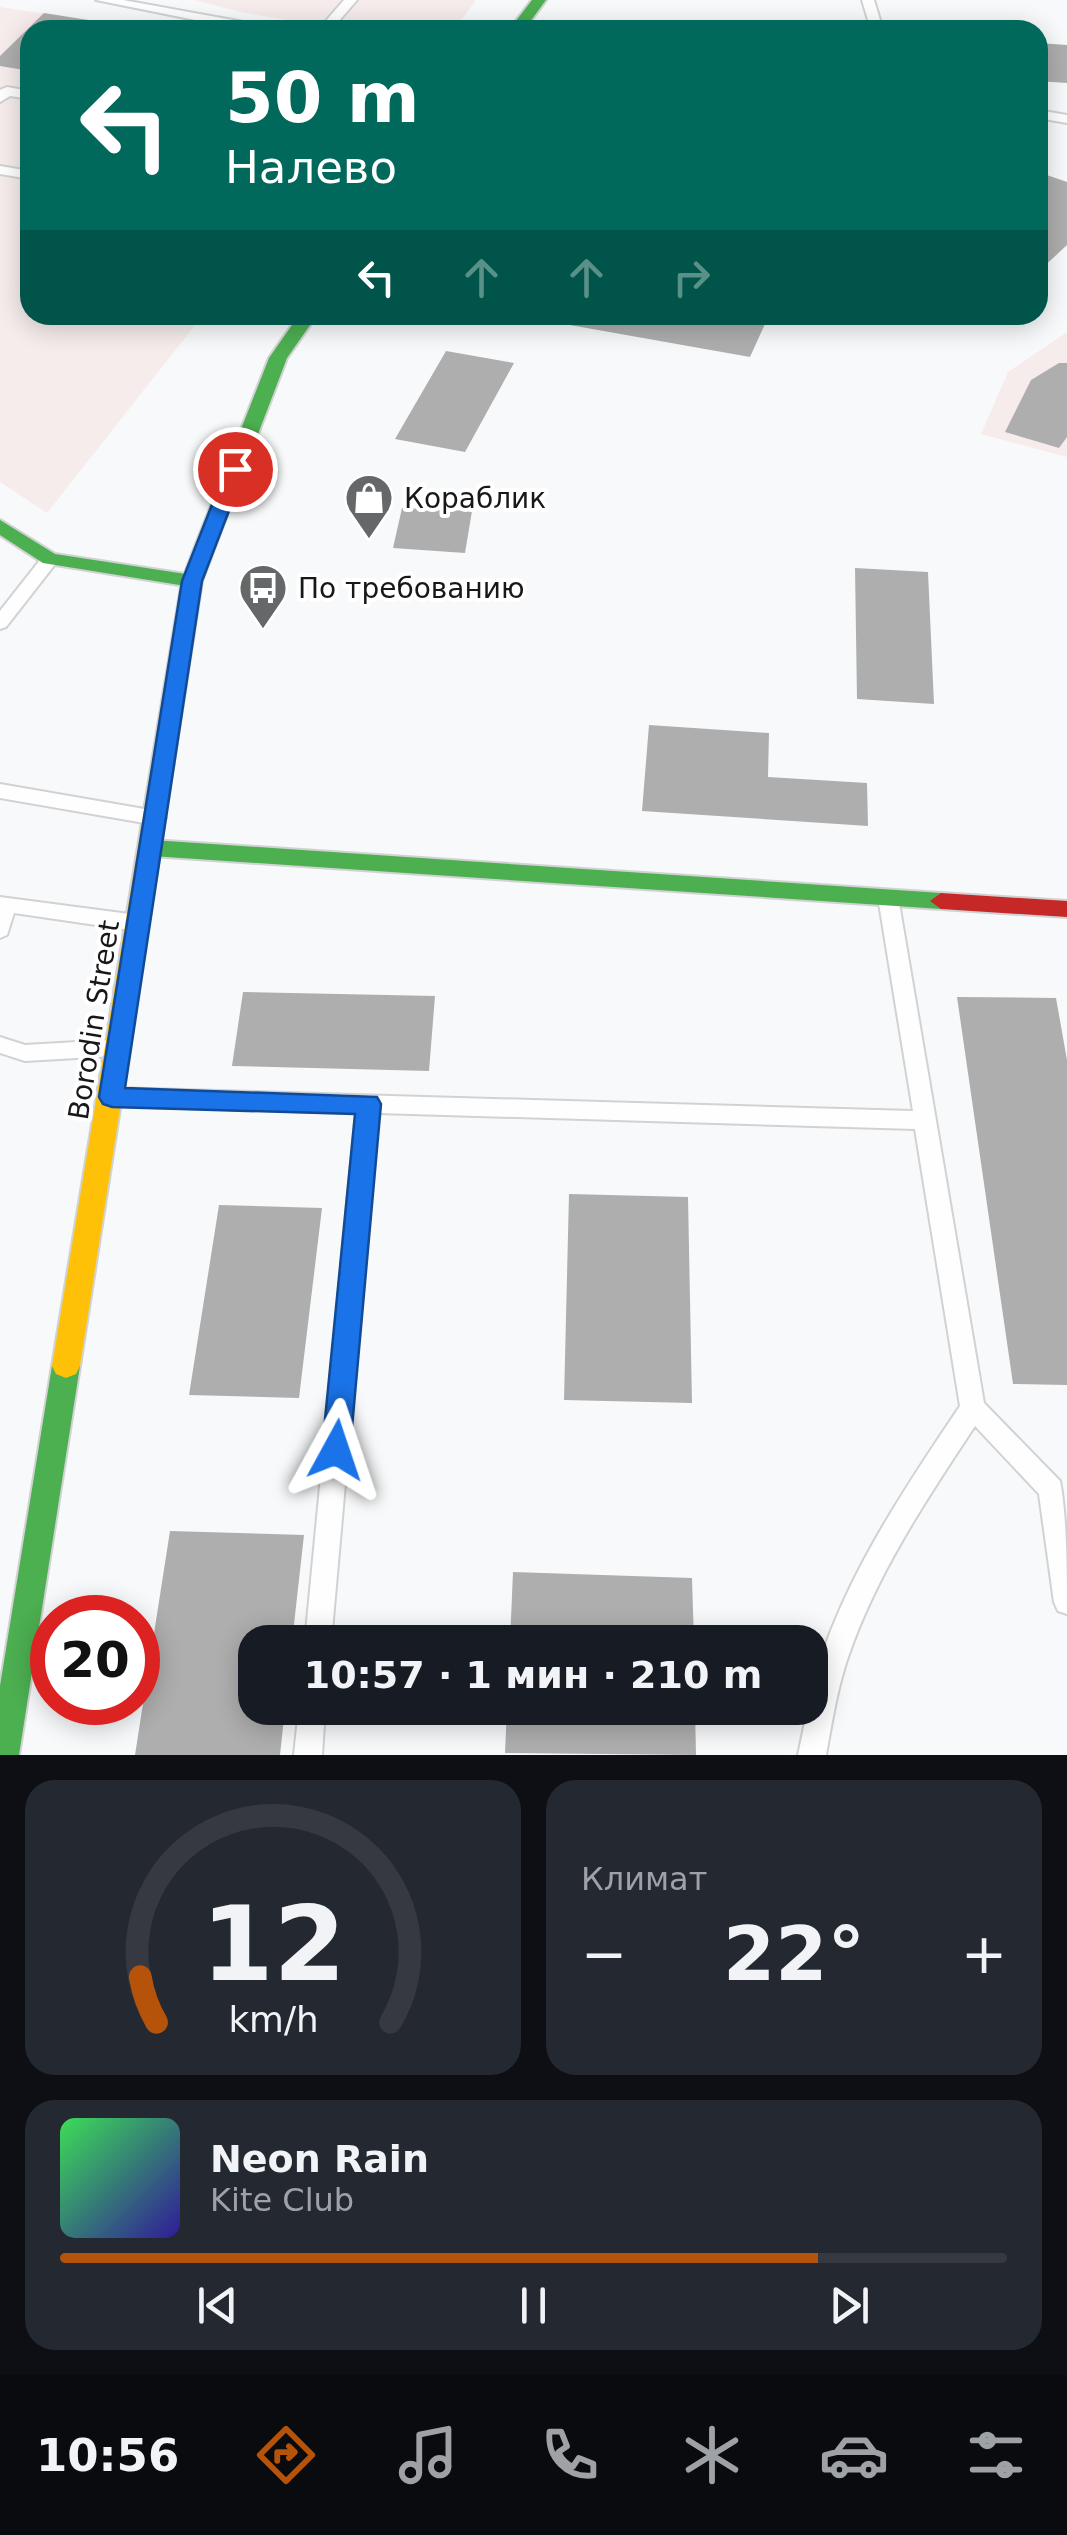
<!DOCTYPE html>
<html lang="ru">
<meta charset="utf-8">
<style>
:root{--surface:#171b24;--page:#242831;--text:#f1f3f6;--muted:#9ea1a6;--line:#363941;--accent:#b45309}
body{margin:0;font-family:"DejaVu Sans",sans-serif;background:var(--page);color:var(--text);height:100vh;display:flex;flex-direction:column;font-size:38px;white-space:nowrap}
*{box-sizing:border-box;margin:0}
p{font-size:32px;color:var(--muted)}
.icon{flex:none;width:55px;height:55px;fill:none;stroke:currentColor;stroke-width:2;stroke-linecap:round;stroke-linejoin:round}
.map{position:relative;height:1755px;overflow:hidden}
.drawer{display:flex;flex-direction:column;gap:25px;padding:25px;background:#0d0f14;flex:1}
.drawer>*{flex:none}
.top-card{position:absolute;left:20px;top:20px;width:1028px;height:305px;border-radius:30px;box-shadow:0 5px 25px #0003;background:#00695c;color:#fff;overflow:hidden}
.speed{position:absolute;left:30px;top:1595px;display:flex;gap:20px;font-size:50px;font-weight:700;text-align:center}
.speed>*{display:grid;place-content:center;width:130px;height:130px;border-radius:50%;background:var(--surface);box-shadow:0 5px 25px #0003;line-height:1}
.speed .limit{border:15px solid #d22;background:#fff;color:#111}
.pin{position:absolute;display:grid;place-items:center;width:85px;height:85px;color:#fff;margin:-42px;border:5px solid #fff;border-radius:50%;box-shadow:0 2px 10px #0007}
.me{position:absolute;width:110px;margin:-55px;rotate:5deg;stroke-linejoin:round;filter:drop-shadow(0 0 8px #0008)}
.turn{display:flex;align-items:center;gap:35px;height:210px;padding:0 40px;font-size:45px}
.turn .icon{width:130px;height:130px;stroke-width:2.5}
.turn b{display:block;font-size:70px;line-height:85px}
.lanes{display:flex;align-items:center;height:95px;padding:0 40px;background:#0003;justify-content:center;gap:50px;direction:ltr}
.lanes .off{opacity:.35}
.big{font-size:75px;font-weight:800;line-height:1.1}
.drawer .widget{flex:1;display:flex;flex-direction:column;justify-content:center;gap:15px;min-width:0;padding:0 35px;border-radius:30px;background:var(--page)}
.drawer .dial{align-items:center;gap:0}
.dial svg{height:260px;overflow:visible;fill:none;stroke:var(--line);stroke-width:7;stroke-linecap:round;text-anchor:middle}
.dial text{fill:var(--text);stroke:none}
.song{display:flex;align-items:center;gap:30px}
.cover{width:120px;height:120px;border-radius:15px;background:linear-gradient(135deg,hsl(130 70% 55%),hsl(250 70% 35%))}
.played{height:10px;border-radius:5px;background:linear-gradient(90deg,var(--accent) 80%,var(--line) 80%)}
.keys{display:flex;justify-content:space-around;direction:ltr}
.heat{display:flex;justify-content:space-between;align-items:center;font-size:55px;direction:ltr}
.drawer .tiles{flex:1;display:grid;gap:25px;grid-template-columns:1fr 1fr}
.widget:last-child{grid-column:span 2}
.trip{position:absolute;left:238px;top:1625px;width:590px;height:100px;border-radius:30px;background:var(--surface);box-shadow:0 5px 25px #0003;font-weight:800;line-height:100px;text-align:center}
.menu{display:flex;height:160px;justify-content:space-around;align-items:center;background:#090b0e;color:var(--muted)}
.menu .icon{width:70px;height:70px}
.menu .selected{color:var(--accent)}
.menu b{font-size:45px;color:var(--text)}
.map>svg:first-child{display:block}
.industrial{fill:#f6ecec}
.building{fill:#aeaeae}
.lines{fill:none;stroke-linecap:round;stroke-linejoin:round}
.lane-casing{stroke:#d1d2d3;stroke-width:4}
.fast-casing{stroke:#d1d2d3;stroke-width:4}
.slow-casing{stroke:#d1d2d3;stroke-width:4}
.jam-casing{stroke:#d1d2d3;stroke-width:4}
.lane{fill:#fefefe;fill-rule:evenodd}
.fast{fill:#4caf50;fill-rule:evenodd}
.slow{fill:#ffc107;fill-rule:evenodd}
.jam{fill:#c62828;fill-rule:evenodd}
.route{fill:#1a73e8;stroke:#114b97;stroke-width:2.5}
.labels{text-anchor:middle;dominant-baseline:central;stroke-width:8;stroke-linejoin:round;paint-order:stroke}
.poi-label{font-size:28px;fill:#181819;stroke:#fff;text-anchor:start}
.street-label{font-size:28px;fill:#181819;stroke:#fff}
</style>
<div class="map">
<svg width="1067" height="1755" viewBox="0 0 1067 1755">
<rect width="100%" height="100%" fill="#f8f9fa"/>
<!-- industrial -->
<path class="industrial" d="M194,0H476L454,30H352L245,13Z
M0,7L152,30H30V315H203L47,513L0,482Z
M1067,332V457L981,434L1008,372Z"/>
<!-- building -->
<path class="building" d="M44,13L139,28V30H30V71L0,66V56Z
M803,22L849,27V30H800Z
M1038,43L1067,45V83L1038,81Z
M1038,172L1067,182V245L1038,272Z
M556,315H769L750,357L553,322Z
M446,351L514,363L465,452L395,439Z
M1059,363H1067V437L1059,448L1005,432L1031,380Z
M402,508L472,511L465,553L393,548Z
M855,568L928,572L934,704L857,699Z
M649,725L769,733L768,777L867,783L868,826L642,811Z
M243,992L435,996L429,1071L232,1066Z
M957,997L1056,998L1067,1060V1385L1013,1384Z
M569,1194L688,1197L692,1403L564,1400Z
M219,1205L322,1208L299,1398L189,1395Z
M170,1531L304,1535L292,1642H255V1708H285L280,1755H135Z
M513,1572L692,1578L694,1642H510Z
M507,1708H695L696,1755L505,1753Z"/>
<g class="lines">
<!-- lane casing -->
<g class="lane-casing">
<path id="lane" d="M96,0H123L266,26L272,30H245Z
M344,0H357L331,30H318Z
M862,0H874L883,30H871Z
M7,87L30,91V99L10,96L0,102V90Z
M1038,110L1067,115V123L1038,118Z
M0,166L30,171V179L0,174Z
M50,553L56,555L59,559L56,563L6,627L0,629V611L44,555Z
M0,784L156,811L166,818L156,825L0,798Z
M888,890L898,897L984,1403L1060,1481C1067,1515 1067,1577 1067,1614L1058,1611L1054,1602L1039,1494L975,1426C926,1500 877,1573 848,1657C837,1689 832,1722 826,1755H798C805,1724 809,1697 818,1667C848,1572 905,1488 960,1406L915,1129L378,1113L331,1642H305L356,1113L113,1106L105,1103L102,1097L105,1091L113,1088L913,1111L878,897Z
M0,897L137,915L144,918L147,923L144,928L137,931L14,913L7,935L0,938Z
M0,1037L25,1045L111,1040L119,1042L122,1048L119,1054L111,1056L25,1061L0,1053Z
M299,1708H325L322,1755H294Z"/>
</g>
<!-- fast casing -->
<g class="fast-casing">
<path id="fast" d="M532,0H546L524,30H509Z
M299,315H317L287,358L216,544L206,550L199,548L196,544L269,358Z
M0,520L55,554L192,575L202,581L192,587L43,563L0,535Z
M152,840L941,893L952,901L941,909L152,856L141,848Z
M66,1354L76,1358L80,1366L19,1755H0V1686L52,1366L56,1358Z"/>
</g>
<!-- slow casing -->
<g class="slow-casing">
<path id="slow" d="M206,538L216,544L202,581L80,1366L76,1374L66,1378L56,1374L52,1366L182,581L196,544Z"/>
</g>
<!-- jam casing -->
<g class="jam-casing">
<path id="jam" d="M941,893L1067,901V917L941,909L930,901Z"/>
</g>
<!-- lane -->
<use href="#lane" class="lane"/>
<!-- fast -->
<use href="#fast" class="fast"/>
<!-- slow -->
<use href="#slow" class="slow"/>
<!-- jam -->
<use href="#jam" class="jam"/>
</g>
<!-- route -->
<path class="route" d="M235,464L245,469L202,581L125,1088L377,1097L381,1104L350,1450L346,1459L336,1463L326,1459L322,1450L355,1114L112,1107L103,1104L99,1097L182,581L226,469Z"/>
<!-- icons -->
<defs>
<g id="shop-pin" transform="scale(2.5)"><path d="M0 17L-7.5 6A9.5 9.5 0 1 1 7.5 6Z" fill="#666768" stroke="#fff"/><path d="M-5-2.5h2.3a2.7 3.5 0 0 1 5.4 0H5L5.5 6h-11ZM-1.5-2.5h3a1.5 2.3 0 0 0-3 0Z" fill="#fff"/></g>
<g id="bus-pin" transform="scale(2.5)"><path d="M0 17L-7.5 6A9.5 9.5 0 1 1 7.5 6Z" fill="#666768" stroke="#fff"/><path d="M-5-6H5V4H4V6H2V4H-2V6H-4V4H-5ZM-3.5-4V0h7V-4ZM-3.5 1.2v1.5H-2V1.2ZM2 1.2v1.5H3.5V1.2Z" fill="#fff"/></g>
</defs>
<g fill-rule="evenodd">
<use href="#shop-pin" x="369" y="498"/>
<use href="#bus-pin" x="263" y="588"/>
</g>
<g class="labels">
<!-- poi labels -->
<g class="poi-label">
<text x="404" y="498">Кораблик</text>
<text x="298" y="588">По требованию</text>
</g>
<!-- street labels -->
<g class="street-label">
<text transform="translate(94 1020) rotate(-81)">Borodin Street</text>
</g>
</g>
</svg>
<div class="speed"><div class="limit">20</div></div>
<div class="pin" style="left:235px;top:469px;background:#d93025"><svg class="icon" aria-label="arrive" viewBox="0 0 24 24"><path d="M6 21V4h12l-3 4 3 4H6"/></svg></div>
<svg class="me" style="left:336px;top:1450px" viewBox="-20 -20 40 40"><path d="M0-17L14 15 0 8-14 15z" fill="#1a73e8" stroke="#fff" stroke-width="4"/></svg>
<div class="trip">10:57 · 1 мин · 210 m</div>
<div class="top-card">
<div class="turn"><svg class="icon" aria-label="left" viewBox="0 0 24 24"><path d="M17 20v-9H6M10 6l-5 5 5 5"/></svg><div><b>50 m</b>Налево</div></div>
<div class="lanes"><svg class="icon" aria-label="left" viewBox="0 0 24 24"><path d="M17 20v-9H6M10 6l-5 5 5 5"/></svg><svg class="icon off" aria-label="ahead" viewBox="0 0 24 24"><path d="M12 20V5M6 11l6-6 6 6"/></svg><svg class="icon off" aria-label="ahead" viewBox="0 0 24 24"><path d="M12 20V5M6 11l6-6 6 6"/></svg><svg class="icon off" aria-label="right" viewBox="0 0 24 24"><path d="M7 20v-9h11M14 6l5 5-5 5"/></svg></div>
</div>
</div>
<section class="drawer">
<div class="tiles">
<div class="widget dial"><svg viewBox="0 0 100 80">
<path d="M14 69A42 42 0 1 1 86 69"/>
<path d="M14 69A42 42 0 0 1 9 55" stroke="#b45309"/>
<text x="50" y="56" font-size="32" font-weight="700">12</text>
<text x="50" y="72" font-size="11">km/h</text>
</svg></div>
<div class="widget"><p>Климат</p>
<div class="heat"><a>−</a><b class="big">22°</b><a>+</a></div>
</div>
<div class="widget">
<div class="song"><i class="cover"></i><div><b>Neon Rain</b><p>Kite Club</p></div></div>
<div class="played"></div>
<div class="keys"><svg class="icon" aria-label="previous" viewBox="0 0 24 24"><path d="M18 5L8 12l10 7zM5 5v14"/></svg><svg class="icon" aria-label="pause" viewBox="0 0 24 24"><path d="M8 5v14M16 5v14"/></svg><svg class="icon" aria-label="next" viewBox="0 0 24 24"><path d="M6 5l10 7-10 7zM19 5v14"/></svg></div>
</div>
</div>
</section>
<nav class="menu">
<b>10:56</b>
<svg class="icon selected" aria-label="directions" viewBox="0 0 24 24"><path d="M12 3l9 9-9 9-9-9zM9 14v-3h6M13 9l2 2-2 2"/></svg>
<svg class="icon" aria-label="music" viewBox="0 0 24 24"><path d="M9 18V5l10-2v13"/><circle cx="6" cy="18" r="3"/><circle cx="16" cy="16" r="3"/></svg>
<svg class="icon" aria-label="phone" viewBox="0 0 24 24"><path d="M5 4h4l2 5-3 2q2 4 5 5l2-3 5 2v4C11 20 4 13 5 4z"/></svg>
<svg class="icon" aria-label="climate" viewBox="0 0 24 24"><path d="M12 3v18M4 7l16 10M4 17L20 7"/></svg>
<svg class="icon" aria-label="car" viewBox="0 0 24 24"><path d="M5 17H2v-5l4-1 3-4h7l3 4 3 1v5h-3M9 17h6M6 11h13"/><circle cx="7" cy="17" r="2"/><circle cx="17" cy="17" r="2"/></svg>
<svg class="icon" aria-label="filters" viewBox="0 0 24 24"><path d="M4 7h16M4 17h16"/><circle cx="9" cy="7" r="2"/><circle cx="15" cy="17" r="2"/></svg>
</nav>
